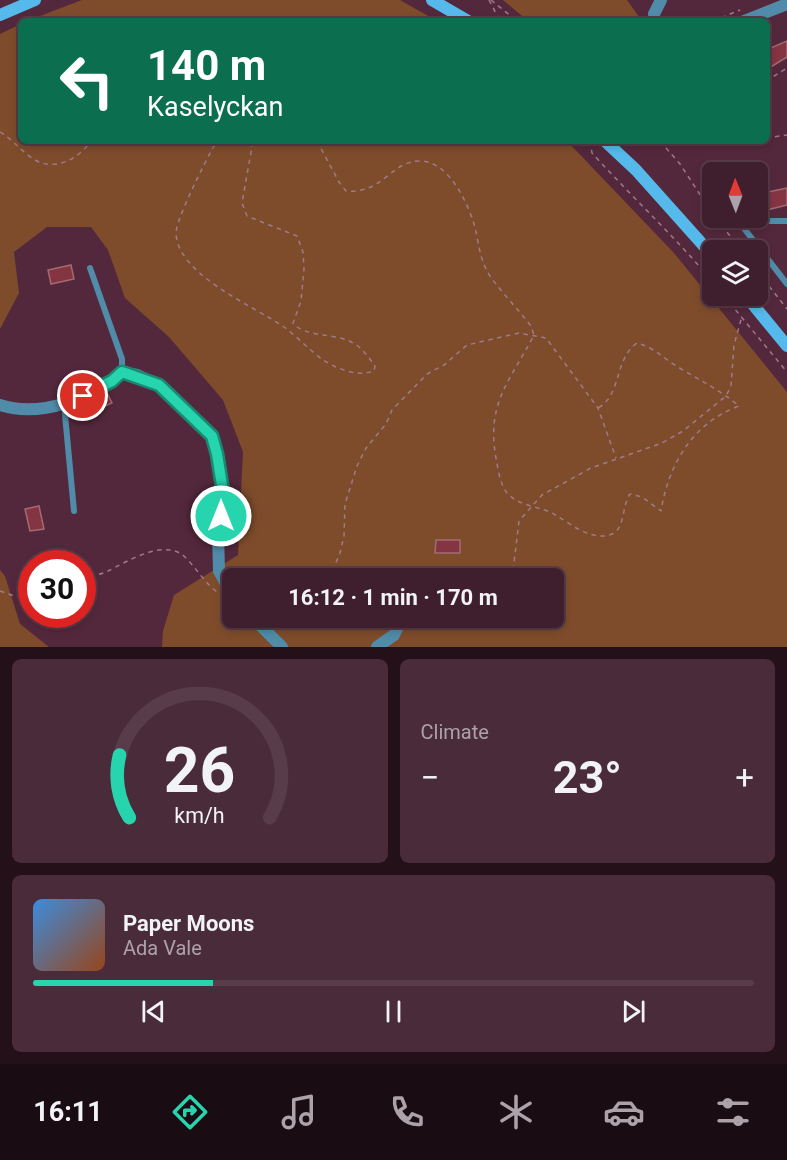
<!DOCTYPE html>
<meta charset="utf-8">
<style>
:root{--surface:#3f1e2d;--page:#4a2b39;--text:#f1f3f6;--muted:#ada2aa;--line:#583c49;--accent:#26d5ae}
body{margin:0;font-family:Roboto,sans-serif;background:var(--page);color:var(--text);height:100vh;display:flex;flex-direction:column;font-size:22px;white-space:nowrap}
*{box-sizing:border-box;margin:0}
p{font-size:20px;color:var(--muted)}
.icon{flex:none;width:33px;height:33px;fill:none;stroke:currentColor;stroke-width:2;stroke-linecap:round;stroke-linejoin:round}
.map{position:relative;height:647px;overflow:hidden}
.details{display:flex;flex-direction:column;gap:12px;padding:12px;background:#231019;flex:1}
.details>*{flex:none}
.banner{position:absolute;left:18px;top:18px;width:752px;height:126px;border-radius:9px;box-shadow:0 3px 9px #0003,0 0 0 2px var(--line);background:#0b6e4f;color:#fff;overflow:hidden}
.needle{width:39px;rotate:359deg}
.controls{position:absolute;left:702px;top:162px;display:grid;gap:12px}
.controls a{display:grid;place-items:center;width:66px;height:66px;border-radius:9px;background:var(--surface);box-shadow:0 3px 9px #0003,0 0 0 2px var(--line);font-size:30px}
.speed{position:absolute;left:18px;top:550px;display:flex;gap:12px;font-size:30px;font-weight:700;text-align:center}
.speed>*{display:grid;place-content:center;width:78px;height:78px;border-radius:50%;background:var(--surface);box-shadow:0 3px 9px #0003,0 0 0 2px var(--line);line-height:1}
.speed .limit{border:9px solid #d22;background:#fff;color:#111}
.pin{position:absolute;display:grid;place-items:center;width:51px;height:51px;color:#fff;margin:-26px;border:3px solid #fff;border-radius:50%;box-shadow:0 2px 6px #0007}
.me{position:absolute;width:66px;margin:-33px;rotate:0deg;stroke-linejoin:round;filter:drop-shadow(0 0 4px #0008)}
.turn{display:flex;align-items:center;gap:21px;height:126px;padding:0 30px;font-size:27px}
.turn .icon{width:78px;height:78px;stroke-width:2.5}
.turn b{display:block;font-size:42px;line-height:51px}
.big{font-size:45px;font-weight:700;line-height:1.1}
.details .widget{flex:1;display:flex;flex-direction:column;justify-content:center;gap:9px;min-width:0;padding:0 21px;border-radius:9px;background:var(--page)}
.details .dial{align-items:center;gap:0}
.dial svg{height:156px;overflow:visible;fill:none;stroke:var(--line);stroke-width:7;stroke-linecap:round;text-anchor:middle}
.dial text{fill:var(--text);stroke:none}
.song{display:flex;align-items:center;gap:18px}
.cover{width:72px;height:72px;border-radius:9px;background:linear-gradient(135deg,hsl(210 70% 55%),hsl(20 70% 35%))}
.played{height:6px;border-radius:3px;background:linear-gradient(90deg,var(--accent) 25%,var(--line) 25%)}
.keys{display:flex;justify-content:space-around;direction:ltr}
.heat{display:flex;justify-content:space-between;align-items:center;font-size:33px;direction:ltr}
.details .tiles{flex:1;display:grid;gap:12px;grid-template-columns:1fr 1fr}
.widget:last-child{grid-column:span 2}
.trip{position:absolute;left:222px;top:568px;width:342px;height:60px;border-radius:9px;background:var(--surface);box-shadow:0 3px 9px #0003,0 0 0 2px var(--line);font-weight:700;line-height:60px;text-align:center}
.dock{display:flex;height:96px;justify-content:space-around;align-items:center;background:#190c12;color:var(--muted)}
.dock .icon{width:42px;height:42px}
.dock .selected{color:var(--accent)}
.dock b{font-size:27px;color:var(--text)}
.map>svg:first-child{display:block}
.green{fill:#7e4c2b;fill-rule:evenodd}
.building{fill:#853442;stroke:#a26b71;stroke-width:1.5}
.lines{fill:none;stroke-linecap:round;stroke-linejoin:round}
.path{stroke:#a07a8a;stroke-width:1.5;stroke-dasharray:4.5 4.5;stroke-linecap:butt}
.service{stroke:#508caa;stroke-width:6}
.minor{stroke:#508caa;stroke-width:12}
.tertiary{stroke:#508caa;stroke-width:12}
.secondary{stroke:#55baeb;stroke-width:12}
.route-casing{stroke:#198a71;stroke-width:15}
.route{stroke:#26d5ae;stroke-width:10}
</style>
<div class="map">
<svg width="787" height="647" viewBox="0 0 787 647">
<rect width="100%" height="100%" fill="#54283c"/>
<!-- green -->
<path class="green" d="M82,0H400L437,21H27Z
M503,0H627L642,21H528Z
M21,24V141H567L674,253L787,392V647H162L163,631L174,595L238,555L243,452L223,400L169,337L125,298L108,250L91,227H47L14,252L19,293L0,329V34ZM232,579H554V618H232Z
M0,570L5,576L20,624L49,647H0Z"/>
<!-- building -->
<path class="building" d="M787,41V57L766,70V50Z
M787,188V205L767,210L763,193Z
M71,265L74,279L51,284L48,270Z
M107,393L112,403L92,412L88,403Z
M39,506L44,529L30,531L25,509Z
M436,540H460V553H435Z"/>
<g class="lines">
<!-- path -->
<path class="path" d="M489,0L500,21
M491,0L517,21
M713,21L740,10
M766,81L787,68
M0,132C14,140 23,154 37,161C58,171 80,157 91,141
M766,138L787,135
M223,141L214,146C206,160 175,221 176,234C179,276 254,306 284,327C302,340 318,361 339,368C350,373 363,375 374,371L375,366C367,355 360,345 347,340C331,334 303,336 293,323L301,301L304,269L303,252L297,236L247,216L242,203L253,141
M317,141L339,182L346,191C384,194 390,161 420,161C448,161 467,201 474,224C479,242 479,259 490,276C502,293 518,309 531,326L534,335C510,381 486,403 496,458C498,469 500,484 507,493C519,507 543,506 557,516C572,525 593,542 612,534C625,529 622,505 630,494L642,497L661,511C669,463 693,423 739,406C720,390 699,380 678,367C663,358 655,348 637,343C614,359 622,395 598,408
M590,141L592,153C632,197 675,237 712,281
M660,141L680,164L712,213
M716,218L741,250
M758,272L787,309
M724,296L787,372
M479,570L491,579
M329,579L340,553L344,536L345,504L357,466L366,448L386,424L392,410L427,374L444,365L467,345L519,333L546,338L598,408L616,458
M512,579L519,521L542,495L591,468L662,443L683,431L726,396L731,386L734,345L742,316
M82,580C91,575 100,575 108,571C128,561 166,537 186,558C197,569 204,582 217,592
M0,591L17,597L32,595
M282,618L292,620L296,618"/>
<!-- service -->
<path class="service" d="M758,210L767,221H787
M736,218L787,284
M90,268L122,359V372
M64,404L74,511"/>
<!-- minor -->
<path class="minor" d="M654,14L661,0
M0,405C40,418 92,399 122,372L137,375L158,385L211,436L217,454L224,498L218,533L219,571L232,595
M438,579L443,572
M253,618L282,647
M377,647L394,635L402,618"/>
<!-- tertiary -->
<path class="tertiary" d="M744,21L787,4"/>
<!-- secondary -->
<path class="secondary" d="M432,0L468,21
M0,15L35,0
M605,141L636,170L712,255
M746,296L787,346"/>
</g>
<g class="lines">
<!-- route casing -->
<g class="route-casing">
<path id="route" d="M83,396L112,381L122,372L159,385L212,436L217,454L224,498L221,516"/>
</g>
<!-- route -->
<use href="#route" class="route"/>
</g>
</svg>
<div class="controls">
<a><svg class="needle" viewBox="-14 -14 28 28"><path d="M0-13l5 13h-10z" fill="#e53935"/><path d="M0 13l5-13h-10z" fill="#ada2aa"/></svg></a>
<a><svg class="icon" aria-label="layers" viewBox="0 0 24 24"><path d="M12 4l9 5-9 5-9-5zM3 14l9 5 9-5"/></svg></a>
</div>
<div class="speed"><div class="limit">30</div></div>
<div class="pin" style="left:83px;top:396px;background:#d93025"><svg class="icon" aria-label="arrive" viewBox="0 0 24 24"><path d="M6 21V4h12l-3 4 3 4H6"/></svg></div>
<svg class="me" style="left:221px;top:516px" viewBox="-20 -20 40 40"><circle r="17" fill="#26d5ae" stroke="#fff" stroke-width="3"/><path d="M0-11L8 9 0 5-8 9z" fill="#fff"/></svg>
<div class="trip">16:12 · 1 min · 170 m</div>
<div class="banner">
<div class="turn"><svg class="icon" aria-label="left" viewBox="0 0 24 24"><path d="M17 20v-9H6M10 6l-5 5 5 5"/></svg><div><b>140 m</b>Kaselyckan</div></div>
</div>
</div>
<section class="details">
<div class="tiles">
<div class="widget dial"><svg viewBox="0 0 100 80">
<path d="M14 69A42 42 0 1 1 86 69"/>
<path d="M14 69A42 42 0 0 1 9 37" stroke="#26d5ae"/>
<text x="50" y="56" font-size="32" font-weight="700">26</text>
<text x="50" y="72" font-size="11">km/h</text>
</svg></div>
<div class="widget"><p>Climate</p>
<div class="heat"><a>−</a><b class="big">23°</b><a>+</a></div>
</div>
<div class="widget">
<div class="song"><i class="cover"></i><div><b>Paper Moons</b><p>Ada Vale</p></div></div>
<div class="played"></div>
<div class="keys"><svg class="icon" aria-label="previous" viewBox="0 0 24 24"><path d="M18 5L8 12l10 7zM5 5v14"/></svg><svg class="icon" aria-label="pause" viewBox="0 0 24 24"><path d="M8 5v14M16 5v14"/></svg><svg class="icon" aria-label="next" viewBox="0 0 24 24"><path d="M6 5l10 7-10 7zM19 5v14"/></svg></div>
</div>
</div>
</section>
<nav class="dock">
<b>16:11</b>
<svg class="icon selected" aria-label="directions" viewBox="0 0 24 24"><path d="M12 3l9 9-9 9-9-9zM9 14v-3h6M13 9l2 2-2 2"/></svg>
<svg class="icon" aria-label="music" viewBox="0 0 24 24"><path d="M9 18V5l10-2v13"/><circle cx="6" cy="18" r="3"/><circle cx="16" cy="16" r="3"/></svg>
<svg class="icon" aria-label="phone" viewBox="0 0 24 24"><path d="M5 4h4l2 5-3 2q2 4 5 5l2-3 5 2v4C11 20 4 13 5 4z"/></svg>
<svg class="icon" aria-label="climate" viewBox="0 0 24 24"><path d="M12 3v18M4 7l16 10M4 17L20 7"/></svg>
<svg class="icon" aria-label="car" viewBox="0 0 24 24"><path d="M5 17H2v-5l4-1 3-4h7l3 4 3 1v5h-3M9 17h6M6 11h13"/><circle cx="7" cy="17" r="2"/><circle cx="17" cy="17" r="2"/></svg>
<svg class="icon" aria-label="filters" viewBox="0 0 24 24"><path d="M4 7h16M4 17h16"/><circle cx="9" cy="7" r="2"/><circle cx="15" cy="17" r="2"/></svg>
</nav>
